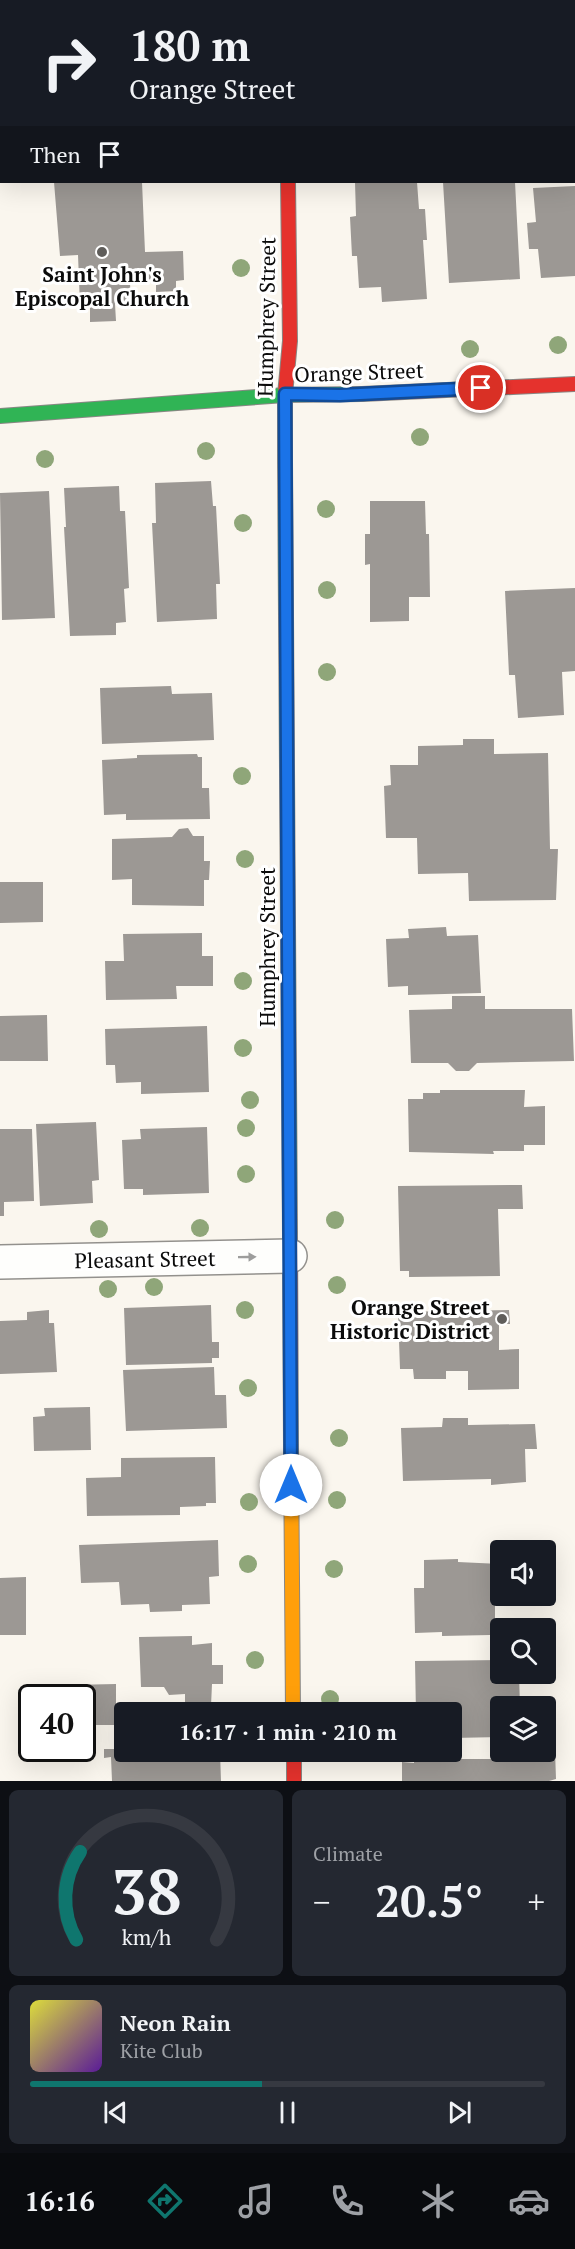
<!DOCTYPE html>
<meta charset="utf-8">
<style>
:root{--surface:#171b24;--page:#242831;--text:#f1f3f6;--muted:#9ea1a6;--line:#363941;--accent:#0f766e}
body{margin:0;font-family:"PT Serif",serif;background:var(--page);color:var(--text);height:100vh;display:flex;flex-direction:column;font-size:22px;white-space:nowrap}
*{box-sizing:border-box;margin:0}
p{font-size:20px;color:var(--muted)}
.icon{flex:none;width:33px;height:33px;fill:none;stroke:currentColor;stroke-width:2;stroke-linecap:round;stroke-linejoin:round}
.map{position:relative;height:1781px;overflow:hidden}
.side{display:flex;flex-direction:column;gap:9px;padding:9px;background:#0d0f14;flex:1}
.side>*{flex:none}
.banner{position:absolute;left:0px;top:0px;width:576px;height:183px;box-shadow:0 6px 24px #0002;background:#171b24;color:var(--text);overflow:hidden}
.fabs{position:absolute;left:490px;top:1540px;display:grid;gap:12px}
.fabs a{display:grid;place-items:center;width:66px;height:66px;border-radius:6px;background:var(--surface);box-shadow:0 6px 24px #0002;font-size:30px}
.speed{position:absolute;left:18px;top:1684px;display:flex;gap:12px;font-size:30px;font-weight:700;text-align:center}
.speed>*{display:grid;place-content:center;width:78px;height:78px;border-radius:50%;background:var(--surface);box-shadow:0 6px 24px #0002;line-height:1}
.speed .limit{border:3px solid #111;border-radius:9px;background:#fff;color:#111}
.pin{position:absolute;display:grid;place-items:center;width:51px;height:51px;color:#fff;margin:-26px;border:3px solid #fff;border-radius:50%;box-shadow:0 2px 6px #0007}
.me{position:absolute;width:66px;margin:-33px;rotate:0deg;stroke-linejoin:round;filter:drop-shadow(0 0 4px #0008)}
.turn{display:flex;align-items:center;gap:21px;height:126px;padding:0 30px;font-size:27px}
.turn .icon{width:78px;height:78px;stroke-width:2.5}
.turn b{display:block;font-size:42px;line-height:51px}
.then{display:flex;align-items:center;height:57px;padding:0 30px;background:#0003;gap:12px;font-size:22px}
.big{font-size:45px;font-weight:800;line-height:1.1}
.side .tile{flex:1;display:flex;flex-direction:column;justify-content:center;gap:9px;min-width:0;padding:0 21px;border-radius:9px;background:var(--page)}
.side .dial{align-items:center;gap:0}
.dial svg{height:156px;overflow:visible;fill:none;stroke:var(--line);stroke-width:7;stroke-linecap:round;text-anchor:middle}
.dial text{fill:var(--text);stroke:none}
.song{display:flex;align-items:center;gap:18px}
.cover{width:72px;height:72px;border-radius:9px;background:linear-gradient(135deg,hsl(60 70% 55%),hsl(270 70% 35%))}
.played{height:6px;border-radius:3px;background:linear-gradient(90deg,var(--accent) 45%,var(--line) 45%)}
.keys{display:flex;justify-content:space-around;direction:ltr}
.heat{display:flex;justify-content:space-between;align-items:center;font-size:33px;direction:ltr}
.side .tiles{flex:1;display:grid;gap:9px;grid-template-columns:1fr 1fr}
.tile:last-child{grid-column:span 2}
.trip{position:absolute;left:114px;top:1702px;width:348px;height:60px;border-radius:6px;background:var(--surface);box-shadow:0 6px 24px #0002;font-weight:800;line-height:60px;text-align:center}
.menu{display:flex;height:96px;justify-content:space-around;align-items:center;background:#090b0e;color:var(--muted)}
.menu .icon{width:42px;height:42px}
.menu .active{color:var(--accent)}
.menu b{font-size:27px;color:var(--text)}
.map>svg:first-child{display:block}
.building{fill:#9c9894}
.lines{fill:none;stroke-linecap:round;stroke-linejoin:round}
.street-casing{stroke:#93918d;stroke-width:36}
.fast-casing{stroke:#898784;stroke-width:16}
.slow-casing{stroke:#898784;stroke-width:16}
.jam-casing{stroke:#898784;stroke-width:16}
.street{stroke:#fefefc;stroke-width:33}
.fast{stroke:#30b455;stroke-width:14}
.slow{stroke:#ff9f0a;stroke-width:14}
.jam{stroke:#e5322d;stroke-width:14}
.tree{fill:#8fa679}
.oneway{fill:#9d9d9c}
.route-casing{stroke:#114b97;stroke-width:15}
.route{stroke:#1a73e8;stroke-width:10}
.poi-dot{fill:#5f5d5a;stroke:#fff;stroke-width:2}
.labels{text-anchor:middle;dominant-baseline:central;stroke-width:6;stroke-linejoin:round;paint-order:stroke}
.poi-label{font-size:21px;font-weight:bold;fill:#0b0b0b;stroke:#fff}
.street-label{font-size:21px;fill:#0b0b0b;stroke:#fff}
</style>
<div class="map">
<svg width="575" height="1781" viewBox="0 0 575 1781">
<rect width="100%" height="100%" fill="#faf6ee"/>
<!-- building -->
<path class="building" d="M54,182H142L145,252L183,251L184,280L176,281V291L156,292V282L130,283L131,303L115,304L116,321L90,322V305H80L78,255L60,256Z
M355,182H417L419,209H425L427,240H423L427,299L382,302L381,287L359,288L357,256H352L350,217L356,216Z
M443,182H515L520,279L449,283Z
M575,186V276L541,278L538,249H529L527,223L536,222L533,188Z
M211,481L213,506H216L220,584H216L217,619L157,622L152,523H156L155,483Z
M119,486L120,511H125L129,588L124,589L126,622L116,623V635L70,636L64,527H66L64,488Z
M49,491L55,618L2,620L0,493Z
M370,501H425L426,534H429L430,597H409V621L370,622V564L365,565V534H370Z
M575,588V671L562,672L564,715L518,718L515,675H509L505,591Z
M171,686L172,694L212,693L214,740L102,744L100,688Z
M463,739H494V754L548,753L550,849H558L556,900L469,901L468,873L418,874L417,838H386L384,786L391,785L390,765H418V746L463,745Z
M197,754L198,757H202V788H209L210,819L126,820V814L104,815L102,760L137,758V755Z
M188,828L193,836H204V861H210L209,880H204V906L132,905V879L112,880V839L172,837L179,829Z
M0,882H43V922L0,923Z
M446,927L447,936L478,935L481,993L408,995V986L388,987L386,939L409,938L408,929Z
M202,933V956H213V986H176L177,999L106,1000L105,961H124L123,934Z
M452,996H485V1009H572L574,1061L477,1063L469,1071H456L448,1063H411L409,1010L452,1009Z
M47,1015L48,1061H0V1016Z
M207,1026L209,1092L141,1094V1082L116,1083L115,1065H106L105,1029Z
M440,1090H525L524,1107L545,1106V1145H524V1151H493L494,1154L409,1152L408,1099H423V1093H440Z
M96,1122L99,1180L92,1181L93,1203L40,1206L36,1124Z
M207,1127L209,1193L143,1195V1189H124L122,1140L141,1139L140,1129Z
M0,1129H32L34,1201L4,1202V1216H0Z
M522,1185L523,1209H498L500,1276L409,1277V1271H400L398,1186Z
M211,1305L212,1342H219V1358H212V1363L126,1365L124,1308Z
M49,1310V1323H54L57,1372L0,1374V1321L27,1320V1312Z
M509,1310L510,1324H499V1350L519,1349V1389L468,1390V1371H446V1379H414L413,1369H400L398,1312Z
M214,1367L215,1395H226L227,1428L126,1431L123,1370Z
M90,1407L91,1450L34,1451L33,1417L45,1416L44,1408Z
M443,1418H468V1425L535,1424L537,1449H525L526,1482L491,1485V1479L403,1481L401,1428L442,1427Z
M215,1457L216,1503H206V1506L180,1507V1515L87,1516L86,1478L121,1477V1458Z
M218,1540L219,1576L209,1577L210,1604L182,1605V1611L150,1612L149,1604L121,1605L119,1582L81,1583L79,1545Z
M458,1559V1562L500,1564L501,1604L495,1605V1631H490V1635L442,1636V1632L415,1633L414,1588H424V1560Z
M26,1577V1635H0V1578Z
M192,1636V1645L212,1643V1665H223V1684H212L211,1706L185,1704V1694L169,1695L164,1687H141L139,1637Z
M501,1660V1674H519L520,1707H501V1737L452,1738V1713H416L415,1661Z
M116,1684V1725H82V1698H71V1685Z
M104,1749H124V1752H220L221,1781H112L111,1757L104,1758Z
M555,1750L556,1779L549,1781H402V1762L414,1763V1759H509V1752Z"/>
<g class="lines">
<!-- street casing -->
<g class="street-casing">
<path id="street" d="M0,1262L290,1256"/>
</g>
<!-- fast casing -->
<g class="fast-casing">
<path id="fast" d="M285,0V2
M0,416L285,395L362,394
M285,461L290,1234"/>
</g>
<!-- slow casing -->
<g class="slow-casing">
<path id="slow" d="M291,1447L293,1713"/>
</g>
<!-- jam casing -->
<g class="jam-casing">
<path id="jam" d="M362,394L575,384
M285,461V395L290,341L288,182
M290,1234L291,1447
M294,1752V1781"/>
</g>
<!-- street -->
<use href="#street" class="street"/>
<!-- fast -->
<use href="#fast" class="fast"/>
<!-- slow -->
<use href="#slow" class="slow"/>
<!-- jam -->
<use href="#jam" class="jam"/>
</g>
<!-- trees -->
<g class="tree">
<circle cx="241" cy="268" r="9"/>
<circle cx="558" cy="345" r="9"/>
<circle cx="470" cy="349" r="9"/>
<circle cx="420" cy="437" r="9"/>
<circle cx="206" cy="451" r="9"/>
<circle cx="45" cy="459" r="9"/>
<circle cx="326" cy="509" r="9"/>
<circle cx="243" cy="523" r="9"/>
<circle cx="327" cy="590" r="9"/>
<circle cx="327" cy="672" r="9"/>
<circle cx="242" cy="776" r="9"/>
<circle cx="245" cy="859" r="9"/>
<circle cx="243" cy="981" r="9"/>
<circle cx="243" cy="1048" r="9"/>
<circle cx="250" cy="1100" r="9"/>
<circle cx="246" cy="1128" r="9"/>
<circle cx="246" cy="1174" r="9"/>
<circle cx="335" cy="1220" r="9"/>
<circle cx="200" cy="1228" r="9"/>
<circle cx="99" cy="1229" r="9"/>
<circle cx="337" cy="1285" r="9"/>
<circle cx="154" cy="1287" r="9"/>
<circle cx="108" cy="1289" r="9"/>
<circle cx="245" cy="1310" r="9"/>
<circle cx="248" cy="1388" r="9"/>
<circle cx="339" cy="1438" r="9"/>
<circle cx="337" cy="1500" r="9"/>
<circle cx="249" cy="1502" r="9"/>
<circle cx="248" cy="1564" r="9"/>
<circle cx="334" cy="1569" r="9"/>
<circle cx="255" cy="1660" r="9"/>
<circle cx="330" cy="1699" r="9"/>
</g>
<!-- one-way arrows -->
<defs><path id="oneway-solid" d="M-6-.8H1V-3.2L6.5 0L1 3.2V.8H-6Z" transform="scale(1.5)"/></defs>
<use class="oneway" href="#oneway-solid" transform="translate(247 1257) rotate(-1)"/>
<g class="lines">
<!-- route casing -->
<g class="route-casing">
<path id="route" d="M291,1485L285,394L340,395L481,388"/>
</g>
<!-- route -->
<use href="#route" class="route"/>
</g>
<!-- markers -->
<g class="poi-dot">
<circle cx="102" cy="252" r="6"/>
<circle cx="502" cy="1319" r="6"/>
</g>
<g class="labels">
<!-- poi labels -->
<g class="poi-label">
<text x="102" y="274">Saint John's<tspan x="102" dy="24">Episcopal Church</tspan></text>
<text x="490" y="1307" text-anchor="end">Orange Street<tspan x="490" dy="24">Historic District</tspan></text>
</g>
<!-- street labels -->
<g class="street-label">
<text transform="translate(266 317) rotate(-89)">Humphrey Street</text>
<text transform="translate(359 372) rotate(-2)">Orange Street</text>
<text transform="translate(267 947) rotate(-90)">Humphrey Street</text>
<text transform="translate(145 1259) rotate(-1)">Pleasant Street</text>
</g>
</g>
</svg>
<div class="fabs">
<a><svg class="icon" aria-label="sound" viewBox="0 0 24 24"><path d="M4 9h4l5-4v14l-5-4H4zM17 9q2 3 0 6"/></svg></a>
<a><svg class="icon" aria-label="search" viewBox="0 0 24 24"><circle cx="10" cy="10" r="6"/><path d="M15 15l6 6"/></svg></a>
<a><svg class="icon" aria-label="layers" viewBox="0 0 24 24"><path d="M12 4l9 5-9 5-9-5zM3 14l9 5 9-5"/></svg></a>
</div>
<div class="speed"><div class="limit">40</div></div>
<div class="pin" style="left:481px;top:388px;background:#d93025"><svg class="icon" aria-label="arrive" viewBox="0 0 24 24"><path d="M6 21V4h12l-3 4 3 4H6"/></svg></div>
<svg class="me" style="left:291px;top:1485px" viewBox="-20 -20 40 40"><circle r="19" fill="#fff"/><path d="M0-13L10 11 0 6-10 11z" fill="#1a73e8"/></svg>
<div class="trip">16:17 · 1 min · 210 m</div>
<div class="banner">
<div class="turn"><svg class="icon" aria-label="right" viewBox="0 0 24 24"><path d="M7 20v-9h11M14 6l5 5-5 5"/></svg><div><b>180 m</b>Orange Street</div></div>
<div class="then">Then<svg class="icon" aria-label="arrive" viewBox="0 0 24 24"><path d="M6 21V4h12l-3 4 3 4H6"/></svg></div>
</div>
</div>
<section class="side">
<div class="tiles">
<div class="tile dial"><svg viewBox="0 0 100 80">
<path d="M14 69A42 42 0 1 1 86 69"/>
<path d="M14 69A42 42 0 0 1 16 24" stroke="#0f766e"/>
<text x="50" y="56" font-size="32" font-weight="700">38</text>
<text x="50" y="72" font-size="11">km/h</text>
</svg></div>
<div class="tile"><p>Climate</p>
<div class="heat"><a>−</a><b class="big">20.5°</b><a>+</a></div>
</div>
<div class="tile">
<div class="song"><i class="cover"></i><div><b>Neon Rain</b><p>Kite Club</p></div></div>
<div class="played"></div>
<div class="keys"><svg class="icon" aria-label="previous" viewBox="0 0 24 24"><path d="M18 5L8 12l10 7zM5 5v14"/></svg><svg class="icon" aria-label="pause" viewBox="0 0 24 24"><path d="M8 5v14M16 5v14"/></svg><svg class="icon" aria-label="next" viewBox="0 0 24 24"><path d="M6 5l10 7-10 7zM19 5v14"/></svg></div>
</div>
</div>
</section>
<nav class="menu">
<b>16:16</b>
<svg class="icon active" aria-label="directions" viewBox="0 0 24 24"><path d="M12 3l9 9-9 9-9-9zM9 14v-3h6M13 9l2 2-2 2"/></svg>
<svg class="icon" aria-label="music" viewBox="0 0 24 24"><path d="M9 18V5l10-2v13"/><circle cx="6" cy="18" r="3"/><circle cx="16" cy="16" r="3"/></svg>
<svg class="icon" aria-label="phone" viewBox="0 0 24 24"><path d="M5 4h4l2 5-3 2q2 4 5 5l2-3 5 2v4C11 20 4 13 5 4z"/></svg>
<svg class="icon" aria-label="climate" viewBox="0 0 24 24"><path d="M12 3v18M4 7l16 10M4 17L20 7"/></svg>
<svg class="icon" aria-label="car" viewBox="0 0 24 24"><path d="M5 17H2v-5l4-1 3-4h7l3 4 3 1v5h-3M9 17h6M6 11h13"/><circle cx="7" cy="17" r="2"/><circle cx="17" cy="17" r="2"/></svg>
</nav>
